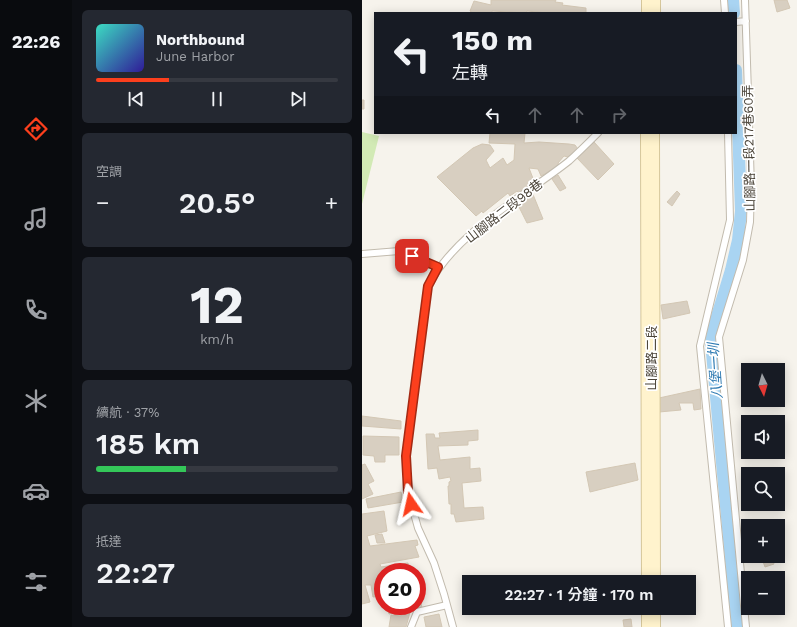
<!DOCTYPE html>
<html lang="zh-TW">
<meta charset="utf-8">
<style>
:root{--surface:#171b24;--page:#242831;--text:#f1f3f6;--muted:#9ea1a6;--line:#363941;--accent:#fc3f1d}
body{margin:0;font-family:"Work Sans","Noto Sans TC",sans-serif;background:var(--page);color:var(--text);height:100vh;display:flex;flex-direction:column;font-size:15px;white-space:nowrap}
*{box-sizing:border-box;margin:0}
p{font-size:13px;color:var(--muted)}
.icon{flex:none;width:22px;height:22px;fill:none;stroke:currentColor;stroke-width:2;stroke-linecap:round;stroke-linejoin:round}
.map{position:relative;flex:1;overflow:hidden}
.sheet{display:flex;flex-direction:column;gap:10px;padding:10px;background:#0d0f14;width:290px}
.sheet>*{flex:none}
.top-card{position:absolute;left:12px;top:12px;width:363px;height:122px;border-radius:0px;box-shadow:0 2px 10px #0003;background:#171b24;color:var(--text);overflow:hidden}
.needle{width:26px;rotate:175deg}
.controls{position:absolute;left:379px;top:363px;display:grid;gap:8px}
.controls a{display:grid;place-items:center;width:44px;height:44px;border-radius:0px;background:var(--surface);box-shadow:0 2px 10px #0003;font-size:20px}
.speed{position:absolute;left:12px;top:563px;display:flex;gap:8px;font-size:20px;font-weight:700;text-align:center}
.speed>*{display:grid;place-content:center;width:52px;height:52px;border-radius:50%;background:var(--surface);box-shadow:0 2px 10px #0003;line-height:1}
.speed .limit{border:6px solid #d22;background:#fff;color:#111}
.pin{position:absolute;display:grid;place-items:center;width:34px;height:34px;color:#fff;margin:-17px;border-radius:8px;box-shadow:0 2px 6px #0006}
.me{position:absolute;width:44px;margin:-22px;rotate:349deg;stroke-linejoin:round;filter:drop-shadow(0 0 3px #0008)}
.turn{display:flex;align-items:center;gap:14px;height:84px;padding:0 12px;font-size:18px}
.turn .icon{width:52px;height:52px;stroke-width:2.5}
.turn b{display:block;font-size:28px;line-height:34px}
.lanes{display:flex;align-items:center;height:38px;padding:0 12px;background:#0003;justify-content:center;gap:20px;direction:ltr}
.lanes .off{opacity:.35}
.big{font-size:30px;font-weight:600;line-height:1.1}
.sheet .tile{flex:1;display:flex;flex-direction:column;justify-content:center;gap:6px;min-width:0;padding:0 14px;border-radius:6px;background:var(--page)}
.sheet .dial{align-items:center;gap:0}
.dial b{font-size:52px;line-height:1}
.song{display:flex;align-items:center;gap:12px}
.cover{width:48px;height:48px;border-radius:6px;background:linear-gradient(135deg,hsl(170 70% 55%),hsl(250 70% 35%))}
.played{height:4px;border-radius:2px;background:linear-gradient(90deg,var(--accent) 30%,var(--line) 30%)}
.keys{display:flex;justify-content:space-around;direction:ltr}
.heat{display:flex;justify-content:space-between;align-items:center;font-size:22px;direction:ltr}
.charge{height:6px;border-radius:3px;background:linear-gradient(90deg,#34c759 37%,var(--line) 0)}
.trip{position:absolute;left:100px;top:575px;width:234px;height:40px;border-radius:0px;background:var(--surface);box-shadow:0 2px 10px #0003;font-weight:600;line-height:40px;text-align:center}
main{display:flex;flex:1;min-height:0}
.tabs{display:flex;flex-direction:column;width:72px;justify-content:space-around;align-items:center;background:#090b0e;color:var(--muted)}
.tabs .icon{width:28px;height:28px}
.tabs .current{color:var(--accent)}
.tabs b{font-size:18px;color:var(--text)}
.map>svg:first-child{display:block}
.green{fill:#d2eab5}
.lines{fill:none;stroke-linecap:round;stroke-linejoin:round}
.canal{stroke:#a9d4f2;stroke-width:12}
.building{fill:#d8cfc1;stroke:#d3c7b4}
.lane-casing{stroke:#c2bbae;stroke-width:8}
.secondary-casing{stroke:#d6c79b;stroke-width:20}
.lane{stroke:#fff;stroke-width:6}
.secondary{stroke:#fff3cd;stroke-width:18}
.route-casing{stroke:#a42913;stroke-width:10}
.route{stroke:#fc3f1d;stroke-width:7}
.labels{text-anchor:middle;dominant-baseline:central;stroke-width:3.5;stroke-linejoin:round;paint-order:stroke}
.street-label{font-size:13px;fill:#4b4439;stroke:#fff}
.water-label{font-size:14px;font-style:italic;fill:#2e7ab2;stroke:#fff}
</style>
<main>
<nav class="tabs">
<b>22:26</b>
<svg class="icon current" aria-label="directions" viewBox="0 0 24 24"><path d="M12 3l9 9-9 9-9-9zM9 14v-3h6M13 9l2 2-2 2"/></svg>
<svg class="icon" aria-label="music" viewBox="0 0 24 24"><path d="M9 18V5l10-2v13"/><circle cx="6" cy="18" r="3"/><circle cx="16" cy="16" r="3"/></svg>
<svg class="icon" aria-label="phone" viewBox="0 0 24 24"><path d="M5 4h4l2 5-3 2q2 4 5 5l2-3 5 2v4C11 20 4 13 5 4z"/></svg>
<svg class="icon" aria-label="climate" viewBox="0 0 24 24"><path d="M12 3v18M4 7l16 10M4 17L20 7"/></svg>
<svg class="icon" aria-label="car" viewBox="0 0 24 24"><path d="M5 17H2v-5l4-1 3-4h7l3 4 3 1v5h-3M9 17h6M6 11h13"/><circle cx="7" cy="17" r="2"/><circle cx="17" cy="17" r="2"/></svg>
<svg class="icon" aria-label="filters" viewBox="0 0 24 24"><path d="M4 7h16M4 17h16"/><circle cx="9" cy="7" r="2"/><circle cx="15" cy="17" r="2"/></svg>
</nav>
<section class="sheet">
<div class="tile">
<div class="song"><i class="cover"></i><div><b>Northbound</b><p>June Harbor</p></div></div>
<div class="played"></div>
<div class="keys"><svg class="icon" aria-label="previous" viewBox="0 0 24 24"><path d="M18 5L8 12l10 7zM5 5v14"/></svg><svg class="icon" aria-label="pause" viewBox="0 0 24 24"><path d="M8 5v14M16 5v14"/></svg><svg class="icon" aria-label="next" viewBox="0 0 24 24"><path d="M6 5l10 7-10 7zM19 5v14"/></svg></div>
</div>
<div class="tile"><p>空調</p>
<div class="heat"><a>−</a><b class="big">20.5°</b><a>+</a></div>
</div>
<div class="tile dial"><b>12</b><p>km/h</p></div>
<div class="tile"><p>續航 · 37%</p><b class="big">185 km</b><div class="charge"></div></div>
<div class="tile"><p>抵達</p><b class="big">22:27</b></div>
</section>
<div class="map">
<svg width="435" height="627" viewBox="0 0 435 627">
<rect width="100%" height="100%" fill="#f6f3ec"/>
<!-- green -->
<path class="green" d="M0,132L17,136L0,204Z"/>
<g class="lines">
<!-- canal -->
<path class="canal" d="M371,0L372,13
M374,70L379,211L376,240L369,270L352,326L349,342L375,627"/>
</g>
<!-- building -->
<path class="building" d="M129,0H194L193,2L201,3L200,5L224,8V13H185L165,11L164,13L130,11V13H111L108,11L112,1L129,5Z
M412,0H425L428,8L415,12Z
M0,100H2V109H0Z
M128,133H163L162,143L177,142L207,144L213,145L216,149L206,157L202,156L196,163L197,166L179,176L176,169L167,168L172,181L157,193L155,191L148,196L146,193L121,213L120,211L114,216L75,177L111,148L120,144L128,145L132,151L124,160L128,168L141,158L145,165L152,160L153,144L127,143Z
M232,142L252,164L236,180L215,158Z
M196,175L204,188L198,191L190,179Z
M315,191L318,194L310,206L305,202Z
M170,192L181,219L165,223L156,205L161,198Z
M325,301L328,313L301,319L299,305Z
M338,389L339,409L332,410L331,403H317L319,410L297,412V398Z
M0,416L39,421V429L0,426Z
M116,430V440L106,441V445L76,446L78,460L108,457V469L118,468L119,481L100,483L102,508L121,507L122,519L94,522L92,514H89V504H87L86,486H87V482L89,481L88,477L77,479L75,468L66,469L64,434H72L73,438H78L77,433Z
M1,436L37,437V455H23V462H13L12,456L1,455Z
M273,463L276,480L228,492L224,472Z
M3,464L12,481L6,484L11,494L0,499V465Z
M39,492L41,502L6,508L4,499Z
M22,511L25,531L5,536L8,546L55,540L56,545L53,546L57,557L18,564L19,567L46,563L47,572H21V578H19L21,596L11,597L9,585H3L8,602L0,604V514Z
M20,534L23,543H15L13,535Z
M416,541L421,558L411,561L412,564L403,567L399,556H416Z
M57,592L60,608L46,610L45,607L37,609L38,612L27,614L26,606H55V593Z
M48,612L44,627H27L29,615L39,616V613Z
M77,614L80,627H64L62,617Z
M269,619L270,627H262L261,620Z"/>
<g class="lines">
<!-- lane casing -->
<g class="lane-casing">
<path id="lane" d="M362,0L363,13
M383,0L389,187L388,222L381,260L357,337L384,627
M374,22L384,21
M366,133L368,220L338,346L366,627
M0,254L37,251L76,267
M49,627L55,612L85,605
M91,627L82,594L72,563L56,528L46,492L44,455L66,286C96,230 159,199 207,161C217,152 227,142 236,133"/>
</g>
<!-- secondary casing -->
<g class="secondary-casing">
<path id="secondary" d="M289,13V0
M288,133L289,582
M289,608V627"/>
</g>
<!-- lane -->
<use href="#lane" class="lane"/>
<!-- secondary -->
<use href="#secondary" class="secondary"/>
</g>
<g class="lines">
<!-- route casing -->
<g class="route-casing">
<path id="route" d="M49,504L46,492L44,456L66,286L76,267L50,256"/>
</g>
<!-- route -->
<use href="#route" class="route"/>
</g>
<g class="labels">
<!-- street labels -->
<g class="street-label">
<text transform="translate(387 148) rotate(-91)">山腳路一段217巷60弄</text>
<text transform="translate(142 211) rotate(-38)">山腳路二段98巷</text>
<text transform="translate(289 358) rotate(-90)">山腳路二段</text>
</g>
<!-- water labels -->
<g class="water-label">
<text transform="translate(353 371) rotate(-94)">八堡一圳</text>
</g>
</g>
</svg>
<div class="controls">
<a><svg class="needle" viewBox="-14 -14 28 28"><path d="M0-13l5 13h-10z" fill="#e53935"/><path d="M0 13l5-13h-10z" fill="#9ea1a6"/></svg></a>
<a><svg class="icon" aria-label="sound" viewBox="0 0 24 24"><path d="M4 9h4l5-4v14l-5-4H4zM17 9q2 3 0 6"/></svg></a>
<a><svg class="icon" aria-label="search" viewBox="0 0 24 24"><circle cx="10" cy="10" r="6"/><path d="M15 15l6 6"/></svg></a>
<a>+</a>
<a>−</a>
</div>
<div class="speed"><div class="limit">20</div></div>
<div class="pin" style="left:50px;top:256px;background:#d93025"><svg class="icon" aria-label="arrive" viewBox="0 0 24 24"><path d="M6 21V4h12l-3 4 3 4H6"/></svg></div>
<svg class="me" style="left:49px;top:504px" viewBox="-20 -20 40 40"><path d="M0-17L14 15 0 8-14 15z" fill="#fc3f1d" stroke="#fff" stroke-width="4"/></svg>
<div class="trip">22:27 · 1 分鐘 · 170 m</div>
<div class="top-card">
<div class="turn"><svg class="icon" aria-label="left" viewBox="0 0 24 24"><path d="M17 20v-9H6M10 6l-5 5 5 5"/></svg><div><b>150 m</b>左轉</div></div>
<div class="lanes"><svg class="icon" aria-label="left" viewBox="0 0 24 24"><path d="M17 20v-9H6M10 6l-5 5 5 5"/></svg><svg class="icon off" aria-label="ahead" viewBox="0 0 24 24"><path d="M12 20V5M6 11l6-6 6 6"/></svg><svg class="icon off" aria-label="ahead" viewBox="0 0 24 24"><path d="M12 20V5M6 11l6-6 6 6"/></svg><svg class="icon off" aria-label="right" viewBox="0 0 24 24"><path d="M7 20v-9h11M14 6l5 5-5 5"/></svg></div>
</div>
</div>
</main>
